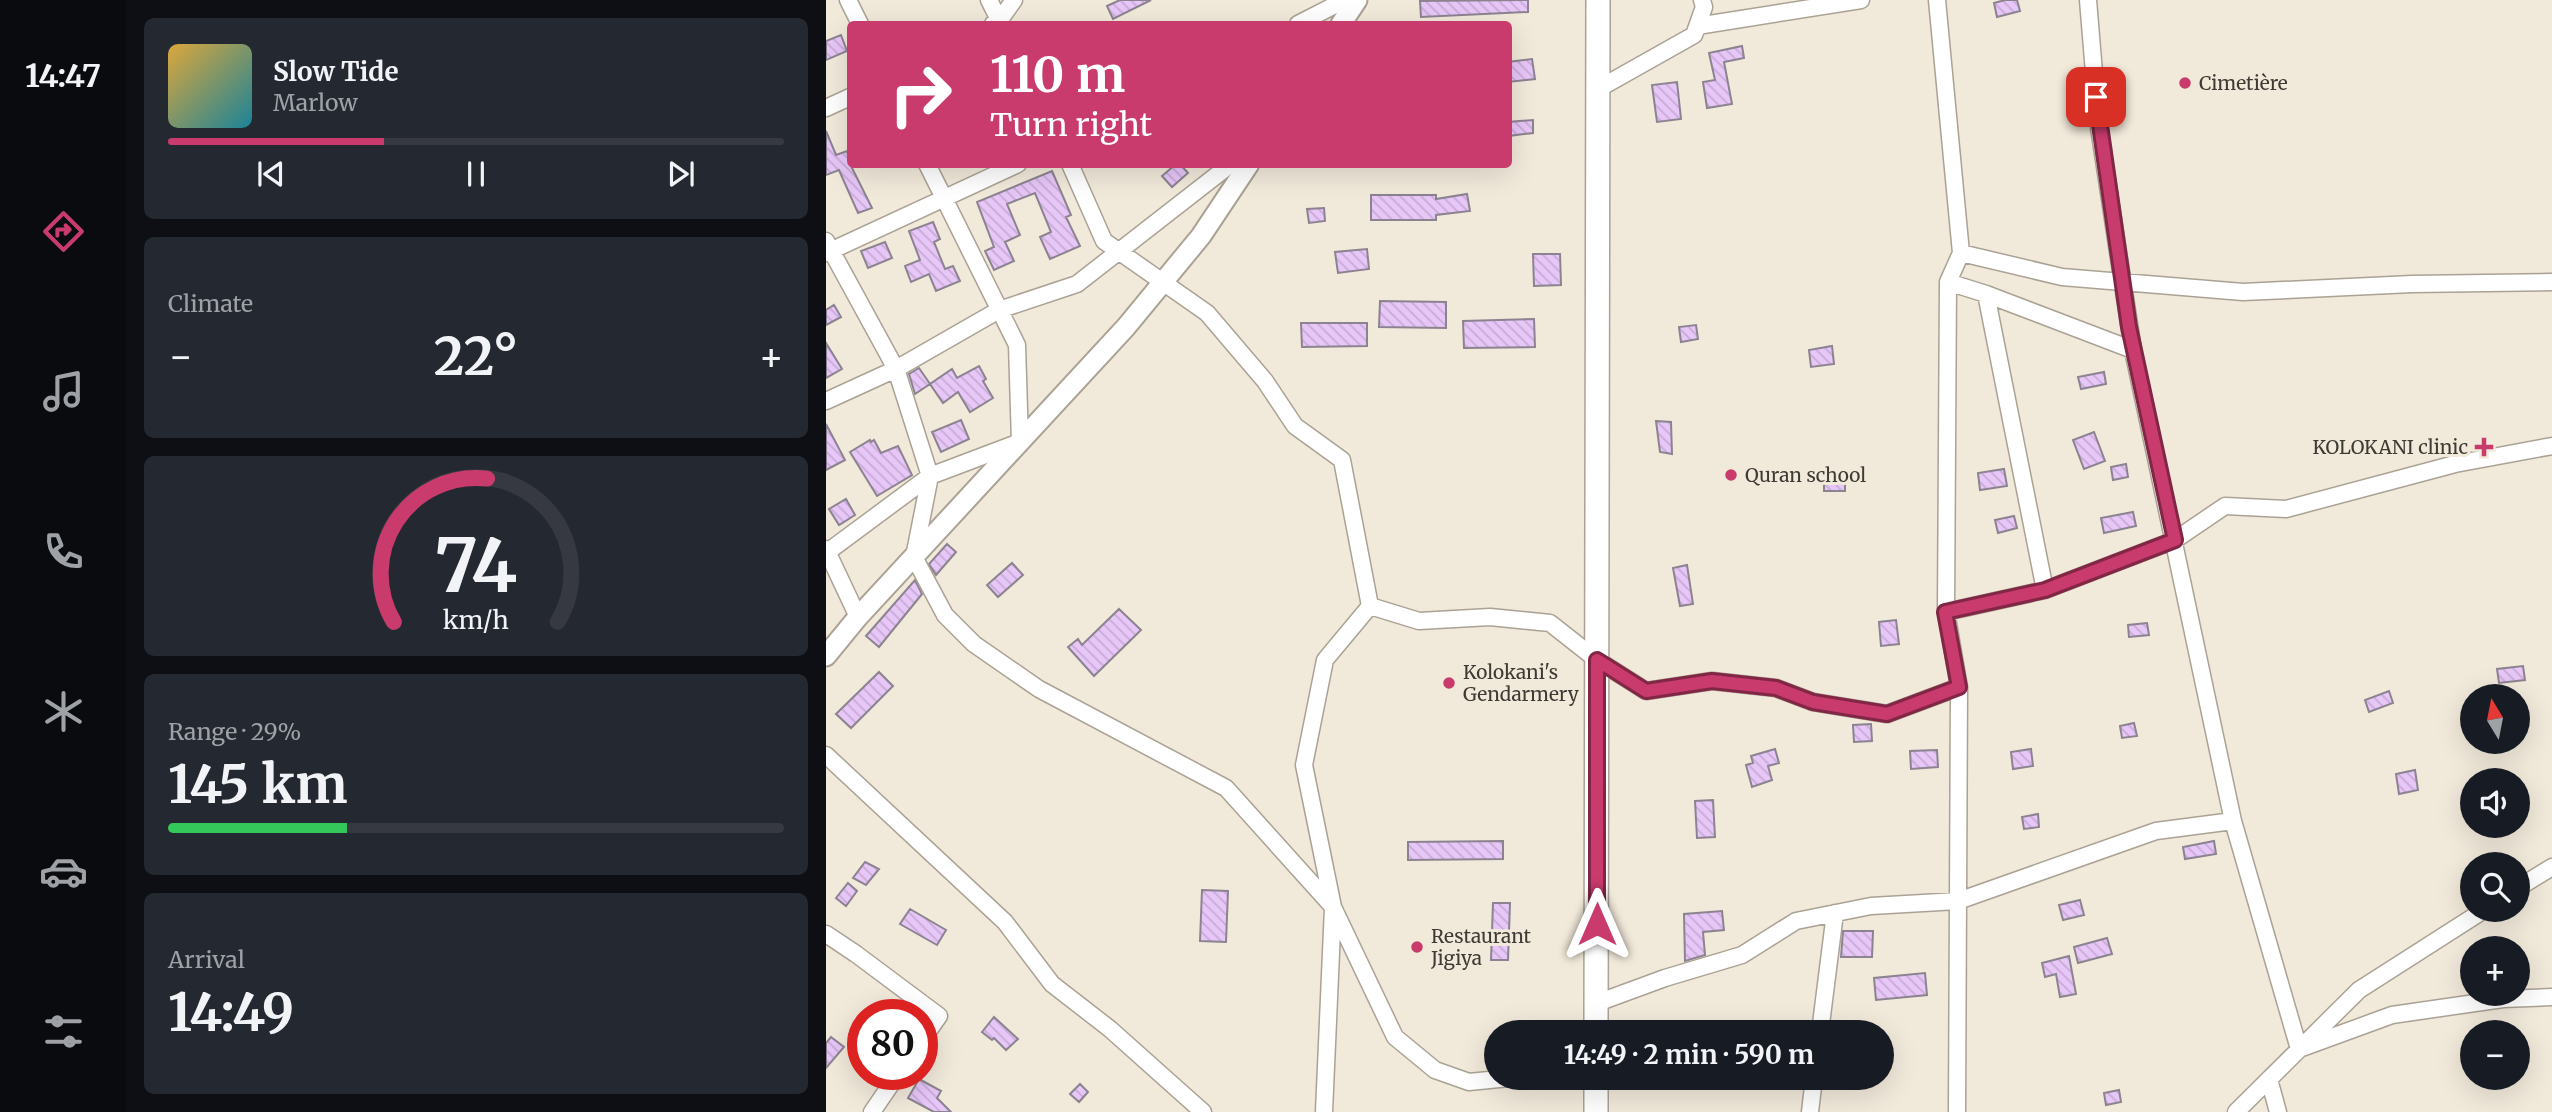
<!DOCTYPE html>
<meta charset="utf-8">
<style>
:root{--surface:#171b24;--page:#242831;--text:#f1f3f6;--muted:#9ea1a6;--line:#363941;--accent:#c83b6c}
body{margin:0;font-family:Merriweather,serif;background:var(--page);color:var(--text);height:100vh;display:flex;flex-direction:column;font-size:26px;white-space:nowrap}
*{box-sizing:border-box;margin:0}
p{font-size:23px;color:var(--muted)}
.icon{flex:none;width:38px;height:38px;fill:none;stroke:currentColor;stroke-width:2;stroke-linecap:round;stroke-linejoin:round}
.map{position:relative;flex:1;overflow:hidden}
.sheet{display:flex;flex-direction:column;gap:18px;padding:18px;background:#0d0f14;width:700px}
.sheet>*{flex:none}
.guide{position:absolute;left:21px;top:21px;width:665px;height:147px;border-radius:7px;box-shadow:0 7px 28px #0002;background:#c83b6c;color:#fff;overflow:hidden}
.needle{width:46px;rotate:350deg}
.tools{position:absolute;left:1634px;top:684px;display:grid;gap:14px}
.tools a{display:grid;place-items:center;width:70px;height:70px;border-radius:50%;background:var(--surface);box-shadow:0 7px 28px #0002;font-size:35px}
.speed{position:absolute;left:21px;top:999px;display:flex;gap:14px;font-size:35px;font-weight:700;text-align:center}
.speed>*{display:grid;place-content:center;width:91px;height:91px;border-radius:50%;background:var(--surface);box-shadow:0 7px 28px #0002;line-height:1}
.speed .limit{border:10px solid #d22;background:#fff;color:#111}
.pin{position:absolute;display:grid;place-items:center;width:60px;height:60px;color:#fff;margin:-30px;border-radius:14px;box-shadow:0 4px 10px #0006}
.me{position:absolute;width:77px;margin:-38px;rotate:0deg;stroke-linejoin:round;filter:drop-shadow(0 0 5px #0008)}
.turn{display:flex;align-items:center;gap:24px;height:147px;padding:0 28px;font-size:32px}
.turn .icon{width:91px;height:91px;stroke-width:2.5}
.turn b{display:block;font-size:49px;line-height:60px}
.big{font-size:52px;font-weight:700;line-height:1.1}
.sheet .tile{flex:1;display:flex;flex-direction:column;justify-content:center;gap:10px;min-width:0;padding:0 24px;border-radius:10px;background:var(--page)}
.sheet .dial{align-items:center;gap:0}
.dial svg{height:182px;overflow:visible;fill:none;stroke:var(--line);stroke-width:7;stroke-linecap:round;text-anchor:middle}
.dial text{fill:var(--text);stroke:none}
.song{display:flex;align-items:center;gap:21px}
.cover{width:84px;height:84px;border-radius:10px;background:linear-gradient(135deg,hsl(40 70% 55%),hsl(190 70% 35%))}
.played{height:7px;border-radius:4px;background:linear-gradient(90deg,var(--accent) 35%,var(--line) 35%)}
.keys{display:flex;justify-content:space-around;direction:ltr}
.heat{display:flex;justify-content:space-between;align-items:center;font-size:38px;direction:ltr}
.charge{height:10px;border-radius:5px;background:linear-gradient(90deg,#34c759 29%,var(--line) 0)}
.trip{position:absolute;left:658px;top:1020px;width:410px;height:70px;border-radius:35px;background:var(--surface);box-shadow:0 7px 28px #0002;font-weight:700;line-height:70px;text-align:center}
main{display:flex;flex:1;min-height:0}
.menu{display:flex;flex-direction:column;width:126px;justify-content:space-around;align-items:center;background:#090b0e;color:var(--muted)}
.menu .icon{width:49px;height:49px}
.menu .selected{color:var(--accent)}
.menu b{font-size:32px;color:var(--text)}
.map>svg:first-child{display:block}
.building{fill:url(#building-back-hatch);stroke:#8c8390;stroke-width:2}
.lines{fill:none;stroke-linecap:round;stroke-linejoin:round}
.minor-casing{stroke:#aaa294;stroke-width:19}
.major-casing{stroke:#aaa294;stroke-width:23}
.highway-casing{stroke:#aaa294;stroke-width:26}
.minor{stroke:#fff;stroke-width:16}
.major{stroke:#fff;stroke-width:19}
.highway{stroke:#fff;stroke-width:23}
.route-casing{stroke:#822646;stroke-width:18}
.route{stroke:#c83b6c;stroke-width:12}
.poi-dot{fill:#c83b6c;stroke:#f1e9da;stroke-width:2.5}
.labels{text-anchor:middle;dominant-baseline:central;stroke-width:6;stroke-linejoin:round;paint-order:stroke}
.poi-label{font-size:19px;fill:#3e3b35;stroke:#f1e9da;text-anchor:start}
</style>
<main>
<nav class="menu">
<b>14:47</b>
<svg class="icon selected" aria-label="directions" viewBox="0 0 24 24"><path d="M12 3l9 9-9 9-9-9zM9 14v-3h6M13 9l2 2-2 2"/></svg>
<svg class="icon" aria-label="music" viewBox="0 0 24 24"><path d="M9 18V5l10-2v13"/><circle cx="6" cy="18" r="3"/><circle cx="16" cy="16" r="3"/></svg>
<svg class="icon" aria-label="phone" viewBox="0 0 24 24"><path d="M5 4h4l2 5-3 2q2 4 5 5l2-3 5 2v4C11 20 4 13 5 4z"/></svg>
<svg class="icon" aria-label="climate" viewBox="0 0 24 24"><path d="M12 3v18M4 7l16 10M4 17L20 7"/></svg>
<svg class="icon" aria-label="car" viewBox="0 0 24 24"><path d="M5 17H2v-5l4-1 3-4h7l3 4 3 1v5h-3M9 17h6M6 11h13"/><circle cx="7" cy="17" r="2"/><circle cx="17" cy="17" r="2"/></svg>
<svg class="icon" aria-label="filters" viewBox="0 0 24 24"><path d="M4 7h16M4 17h16"/><circle cx="9" cy="7" r="2"/><circle cx="15" cy="17" r="2"/></svg>
</nav>
<section class="sheet">
<div class="tile">
<div class="song"><i class="cover"></i><div><b>Slow Tide</b><p>Marlow</p></div></div>
<div class="played"></div>
<div class="keys"><svg class="icon" aria-label="previous" viewBox="0 0 24 24"><path d="M18 5L8 12l10 7zM5 5v14"/></svg><svg class="icon" aria-label="pause" viewBox="0 0 24 24"><path d="M8 5v14M16 5v14"/></svg><svg class="icon" aria-label="next" viewBox="0 0 24 24"><path d="M6 5l10 7-10 7zM19 5v14"/></svg></div>
</div>
<div class="tile"><p>Climate</p>
<div class="heat"><a>−</a><b class="big">22°</b><a>+</a></div>
</div>
<div class="tile dial"><svg viewBox="0 0 100 80">
<path d="M14 69A42 42 0 1 1 86 69"/>
<path d="M14 69A42 42 0 0 1 55 6" stroke="#c83b6c"/>
<text x="50" y="56" font-size="32" font-weight="700">74</text>
<text x="50" y="72" font-size="11">km/h</text>
</svg></div>
<div class="tile"><p>Range · 29%</p><b class="big">145 km</b><div class="charge"></div></div>
<div class="tile"><p>Arrival</p><b class="big">14:49</b></div>
</section>
<div class="map">
<svg width="1726" height="1112" viewBox="0 0 1726 1112">
<defs>
<pattern id="building-back-hatch" width="6" height="6" patternUnits="userSpaceOnUse" patternTransform="scale(1.75)"><rect width="6" height="6" fill="#e7c6f8"/><path d="M-1 5l2 2M0 0l6 6M5-1l2 2" fill="none" stroke="#c7abd5"/></pattern>
</defs>
<rect width="100%" height="100%" fill="#f1e9da"/>
<!-- building -->
<path class="building" d="M294,0H325L287,19L281,6Z
M702,0V12L595,17L594,1Z
M1179,0H1191L1194,11L1171,17L1168,3Z
M15,35L21,51L0,60V41Z
M916,46L918,58L898,62L906,104L881,108L877,82L889,80L883,53Z
M706,59L709,79L682,82V62Z
M851,82L855,119L831,122L826,85Z
M707,120V133L682,136V122Z
M0,131L10,155L21,151L24,164L46,208L32,213L13,170L0,175Z
M350,164H354L362,173L346,187L336,176Z
M226,171L245,215L240,217L254,246L224,259L214,237L225,232L209,193L181,204L194,235L179,242L188,261L168,270L159,251L168,247L151,202Z
M641,194L644,211L610,215V220H545V195H610V199Z
M498,208L499,221L483,223L481,209Z
M107,222L114,239L108,242L119,269L127,266L134,281L110,291L103,274L85,282L79,266L94,260L83,231Z
M59,242L66,258L42,268L35,251Z
M541,249L543,269L512,273L509,252Z
M707,254H734L735,285L708,286Z
M554,301L620,302V328L553,327Z
M8,305L15,317L0,325V310Z
M708,319L709,347L638,348L637,321Z
M475,323H541V346L476,347Z
M870,325L872,339L855,342L853,327Z
M0,343L16,369L0,378Z
M1006,346L1008,364L985,367L983,350Z
M153,366L160,379L157,381L167,398L144,412L132,392L117,403L104,384L126,369L131,378Z
M93,368L104,384L89,394L83,374Z
M1278,372L1280,384L1255,389L1252,377Z
M135,420L143,439L115,452L106,432Z
M830,421L845,422L846,454L834,452Z
M0,424L19,460L0,470Z
M1268,432L1279,461L1258,469L1247,440Z
M44,440L45,442L48,440L55,453L72,446L86,475L51,496L24,452Z
M1300,464L1302,477L1287,480L1285,467Z
M1178,469L1181,486L1154,490L1152,473Z
M998,479H1019V491H998Z
M20,499L29,515L13,525L3,509Z
M1307,512L1310,526L1278,533L1275,518Z
M1188,516L1191,528L1172,533L1169,520Z
M121,544L130,552L110,575L103,564Z
M186,563L197,575L172,597L161,585Z
M861,565L867,604L854,606L847,568Z
M89,580L96,594L53,647L40,636Z
M293,609L315,630L268,676L242,647L252,639L256,645Z
M1070,620L1073,644L1055,646L1053,622Z
M1321,623L1323,635L1303,637L1302,625Z
M1697,666L1699,680L1673,683L1671,669Z
M53,672L67,686L25,728L10,714Z
M1563,691L1567,703L1543,712L1539,700Z
M1308,723L1311,736L1296,738L1294,726Z
M1045,724L1046,741L1028,742L1027,725Z
M949,749L953,763L942,766L946,780L926,787L920,765L927,763L925,756Z
M1205,749L1207,766L1187,769L1185,752Z
M1111,750L1112,767L1085,769L1084,751Z
M1589,770L1592,790L1573,794L1570,774Z
M887,800L889,837L871,838L869,801Z
M1212,814L1213,827L1198,829L1196,817Z
M677,841V859L582,860V842Z
M1388,841L1390,854L1359,859L1357,847Z
M39,862L53,869L40,885L27,878Z
M22,883L31,891L20,906L10,898Z
M376,890L402,891L400,942L374,941Z
M1254,900L1258,915L1237,920L1233,905Z
M667,903H684L682,960H665Z
M84,909L120,930L111,945L74,924Z
M896,911L898,930L877,932L879,955L859,961L858,914Z
M1017,931H1047L1046,957H1015Z
M1281,938L1286,954L1252,963L1248,947Z
M1243,956L1250,994L1234,997L1230,974L1219,977L1216,963Z
M1099,973L1101,995L1050,1000L1048,978Z
M168,1017L192,1039L180,1050L168,1038L166,1040L156,1032Z
M37,1020V1050L23,1034Z
M5,1037L18,1047L0,1068V1043Z
M93,1079L115,1091L111,1098L125,1112H108L82,1098Z
M254,1084L262,1092L253,1102L244,1094Z
M1293,1090L1295,1102L1280,1105L1278,1093Z"/>
<g class="lines">
<!-- minor casing -->
<g class="minor-casing">
<path id="minor" d="M22,0L34,24
M163,0L175,24
M1111,0L1135,253L1122,282L1120,612L1133,687L1131,1112
M1262,0L1272,121L1307,350L1407,821L1473,1049L1566,1015L1677,999L1726,997
M167,24L173,21L188,0
M472,24L519,0
M871,26L1035,0
M772,89L868,35L878,7L876,0
M0,108L24,97
M244,164L278,241L381,313L439,381L469,426L516,460L544,606L593,621L664,617L724,623L771,660L820,691L886,681L950,688L987,702L1061,714L1133,687
M0,241L70,369L104,476L88,557L119,615L148,644L213,689L400,788L507,907L569,1037L609,1070L643,1082L683,1078
M0,253L192,164
M1135,253L1236,277L1417,292L1586,284L1726,282
M1122,282L1160,294L1219,590
M1160,294L1307,350
M0,401L70,369L173,310L251,284L405,164
M0,549L32,617
M0,553L104,476L194,442L191,345L101,164
M1120,612L1219,590L1349,540L1399,506L1460,509L1629,464L1726,446
M0,755L179,922L226,984L284,1029L377,1112
M1692,888L1726,867
M0,934L30,954L113,1016L96,1040
M771,1003L839,978L916,955L970,921L1045,906L1132,901L1330,831L1407,821
M994,1032L1009,913
M1443,1079L1452,1112
M46,1112L72,1074
M498,1112L507,907L478,765L499,660L544,606
M984,1112L988,1078
M1410,1112L1533,990L1658,910"/>
</g>
<!-- major casing -->
<g class="major-casing">
<path id="major" d="M515,24L531,0
M0,656L32,617L300,327L375,236L423,164"/>
</g>
<!-- highway casing -->
<g class="highway-casing">
<path id="highway" d="M770,1032L772,0
M770,1112V1078"/>
</g>
<!-- minor -->
<use href="#minor" class="minor"/>
<!-- major -->
<use href="#major" class="major"/>
<!-- highway -->
<use href="#highway" class="highway"/>
</g>
<g class="lines">
<!-- route casing -->
<g class="route-casing">
<path id="route" d="M771,924V660L820,691L886,681L950,688L987,702L1061,714L1133,687L1119,612L1219,590L1349,540L1303,327L1270,97"/>
</g>
<!-- route -->
<use href="#route" class="route"/>
</g>
<!-- markers -->
<g class="poi-dot">
<circle cx="1359" cy="83" r="7"/>
<path d="M1654.5 436.5h7v7h7v7h-7v7h-7v-7h-7v-7h7z"/>
<circle cx="905" cy="475" r="7"/>
<circle cx="623" cy="683" r="7"/>
<circle cx="591" cy="947" r="7"/>
</g>
<g class="labels">
<!-- poi labels -->
<g class="poi-label">
<text x="1373" y="83">Cimetière</text>
<text x="1642" y="447" text-anchor="end">KOLOKANI clinic</text>
<text x="919" y="475">Quran school</text>
<text x="637" y="672">Kolokani's<tspan x="637" dy="22">Gendarmery</tspan></text>
<text x="605" y="936">Restaurant<tspan x="605" dy="22">Jigiya</tspan></text>
</g>
</g>
</svg>
<div class="tools">
<a><svg class="needle" viewBox="-14 -14 28 28"><path d="M0-13l5 13h-10z" fill="#e53935"/><path d="M0 13l5-13h-10z" fill="#9ea1a6"/></svg></a>
<a><svg class="icon" aria-label="sound" viewBox="0 0 24 24"><path d="M4 9h4l5-4v14l-5-4H4zM17 9q2 3 0 6"/></svg></a>
<a><svg class="icon" aria-label="search" viewBox="0 0 24 24"><circle cx="10" cy="10" r="6"/><path d="M15 15l6 6"/></svg></a>
<a>+</a>
<a>−</a>
</div>
<div class="speed"><div class="limit">80</div></div>
<div class="pin" style="left:1270px;top:97px;background:#d93025"><svg class="icon" aria-label="arrive" viewBox="0 0 24 24"><path d="M6 21V4h12l-3 4 3 4H6"/></svg></div>
<svg class="me" style="left:771px;top:924px" viewBox="-20 -20 40 40"><path d="M0-17L14 15 0 8-14 15z" fill="#c83b6c" stroke="#fff" stroke-width="4"/></svg>
<div class="trip">14:49 · 2 min · 590 m</div>
<div class="guide">
<div class="turn"><svg class="icon" aria-label="right" viewBox="0 0 24 24"><path d="M7 20v-9h11M14 6l5 5-5 5"/></svg><div><b>110 m</b>Turn right</div></div>
</div>
</div>
</main>
